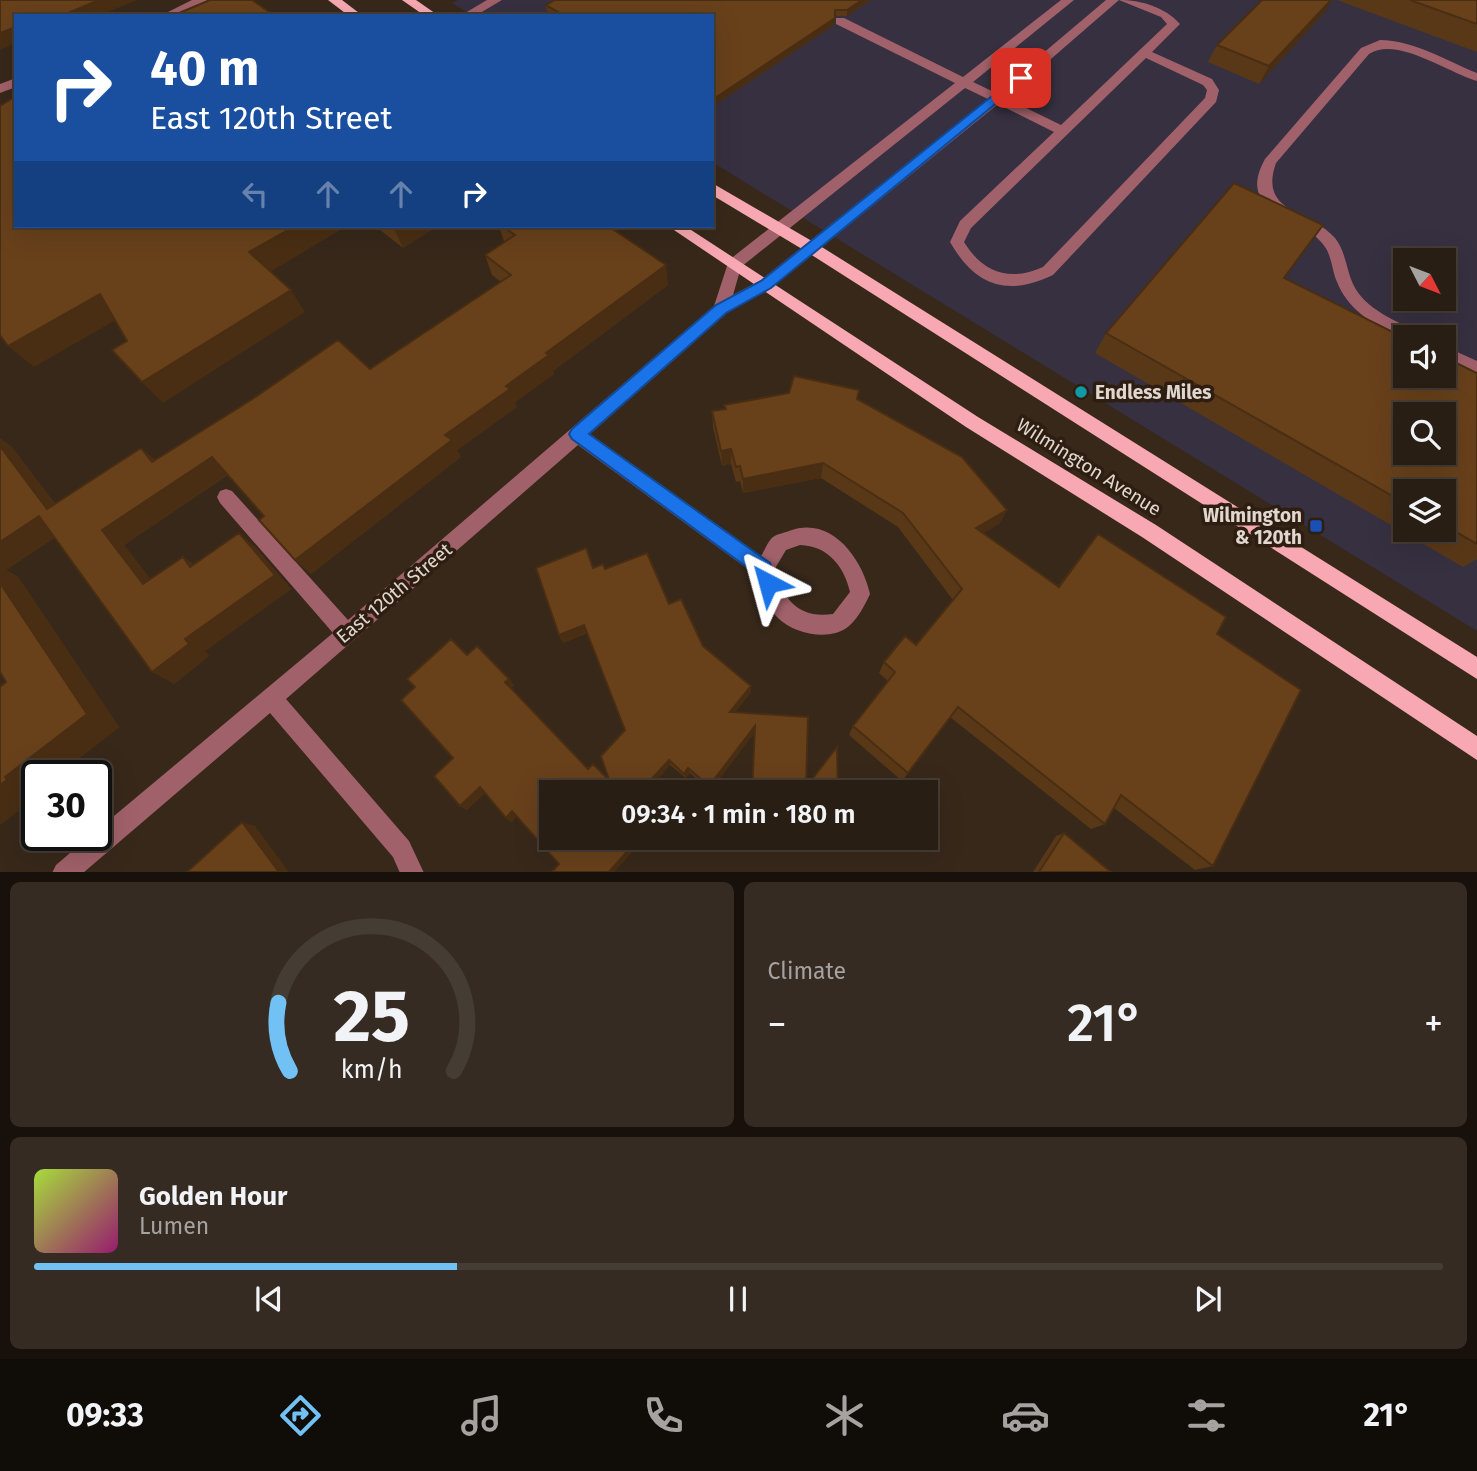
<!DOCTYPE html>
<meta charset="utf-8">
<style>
:root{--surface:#291e14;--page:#352b22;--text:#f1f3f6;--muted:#a5a2a0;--line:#453c34;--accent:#71c1f5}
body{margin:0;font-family:"Fira Sans",sans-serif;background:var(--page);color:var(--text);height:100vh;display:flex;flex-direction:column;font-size:26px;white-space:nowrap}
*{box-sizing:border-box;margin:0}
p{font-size:23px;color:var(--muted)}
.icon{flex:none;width:38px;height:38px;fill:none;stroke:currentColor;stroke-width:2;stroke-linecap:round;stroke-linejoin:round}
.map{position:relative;height:872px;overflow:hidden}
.sheet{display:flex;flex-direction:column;gap:10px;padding:10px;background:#17100b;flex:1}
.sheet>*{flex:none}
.top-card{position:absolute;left:14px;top:14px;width:700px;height:214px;border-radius:0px;box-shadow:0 7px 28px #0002,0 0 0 2px var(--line);background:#1a4fa0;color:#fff;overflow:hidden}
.needle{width:46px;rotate:132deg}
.fabs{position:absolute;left:1393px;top:248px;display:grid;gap:14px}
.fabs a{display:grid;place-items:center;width:63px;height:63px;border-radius:0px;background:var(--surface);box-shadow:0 7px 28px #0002,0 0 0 2px var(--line);font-size:35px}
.speed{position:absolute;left:21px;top:760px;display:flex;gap:14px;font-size:35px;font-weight:700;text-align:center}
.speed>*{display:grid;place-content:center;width:91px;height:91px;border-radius:50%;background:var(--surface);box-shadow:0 7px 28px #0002,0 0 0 2px var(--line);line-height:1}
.speed .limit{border:4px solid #111;border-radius:10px;background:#fff;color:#111}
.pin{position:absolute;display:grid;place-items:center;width:60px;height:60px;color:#fff;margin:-30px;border-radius:14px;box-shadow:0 4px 10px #0006}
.me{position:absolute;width:77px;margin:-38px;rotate:321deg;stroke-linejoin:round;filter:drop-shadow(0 0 5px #0008)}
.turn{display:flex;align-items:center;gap:24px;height:147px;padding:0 21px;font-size:32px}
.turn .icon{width:91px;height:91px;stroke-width:2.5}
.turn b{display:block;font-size:49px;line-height:60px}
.lanes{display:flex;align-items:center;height:66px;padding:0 21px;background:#0003;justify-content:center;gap:35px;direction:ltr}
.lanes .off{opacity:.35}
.big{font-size:52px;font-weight:600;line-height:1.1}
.sheet .tile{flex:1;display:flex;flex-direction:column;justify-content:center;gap:10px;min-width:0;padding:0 24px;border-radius:10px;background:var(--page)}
.sheet .dial{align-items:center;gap:0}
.dial svg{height:182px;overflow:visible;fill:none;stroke:var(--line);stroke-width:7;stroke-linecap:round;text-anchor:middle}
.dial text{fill:var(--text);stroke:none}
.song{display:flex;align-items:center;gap:21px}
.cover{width:84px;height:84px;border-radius:10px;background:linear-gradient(135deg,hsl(80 70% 55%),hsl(320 70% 35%))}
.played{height:7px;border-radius:4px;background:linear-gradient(90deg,var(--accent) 30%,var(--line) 30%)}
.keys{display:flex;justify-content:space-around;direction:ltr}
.heat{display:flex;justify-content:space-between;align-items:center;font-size:38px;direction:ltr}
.sheet .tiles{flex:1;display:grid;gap:10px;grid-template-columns:1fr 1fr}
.tile:last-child{grid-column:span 2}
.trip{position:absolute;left:539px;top:780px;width:399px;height:70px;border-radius:0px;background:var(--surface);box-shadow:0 7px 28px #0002,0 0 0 2px var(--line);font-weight:600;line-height:70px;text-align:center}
.tab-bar{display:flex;height:112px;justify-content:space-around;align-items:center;background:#100c08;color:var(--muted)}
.tab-bar .icon{width:49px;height:49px}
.tab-bar .on{color:var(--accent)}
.tab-bar b{font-size:32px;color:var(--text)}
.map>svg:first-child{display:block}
.medical{fill:#363040;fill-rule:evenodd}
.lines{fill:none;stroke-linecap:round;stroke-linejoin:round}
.minor{fill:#a1616a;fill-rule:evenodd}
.major{fill:#f8a8b2;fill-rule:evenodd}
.wall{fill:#593817;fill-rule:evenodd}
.shaded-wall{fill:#492e13}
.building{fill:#68411b;stroke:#492e13;stroke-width:2;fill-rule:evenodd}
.route{fill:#1a73e8;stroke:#114b97;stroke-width:2}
.culture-dot{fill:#0f9aa8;stroke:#2d1e11;stroke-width:2.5}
.transit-dot{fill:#1a4fb4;stroke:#2d1e11;stroke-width:2.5}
.labels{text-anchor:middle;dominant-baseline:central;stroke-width:7;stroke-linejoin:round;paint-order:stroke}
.poi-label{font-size:19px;font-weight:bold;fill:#e1d7ce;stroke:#2d1e11;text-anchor:start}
.street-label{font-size:19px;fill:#e1d7ce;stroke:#2d1e11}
</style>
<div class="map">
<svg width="1477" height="873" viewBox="0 0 1477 873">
<rect width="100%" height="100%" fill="#37281a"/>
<!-- medical -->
<path class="medical" d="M458,0H1477V631L712,162V16H473L452,3ZM1405,261H1444V299H1405ZM1405,338H1444V376H1405ZM1405,415H1444V453H1405ZM1405,492H1444V530H1405Z"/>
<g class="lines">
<!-- minor -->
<path class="minor" d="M192,0H208L176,16H160Z
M487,0H502L475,16H460Z
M1061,0H1074L973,82L996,93L1106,0H1119L1006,98L1061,125L1167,24L1161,17L1119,0C1141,0 1165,7 1180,24L1152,52L1212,79L1219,90L1216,102L1053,275C1007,297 975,286 950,242L960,221L1054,132L998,104L771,288L727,313L590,434L761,556C765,550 768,541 773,537C777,534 784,533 789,531C831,515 862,558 870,594C865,605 858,618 849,626C830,642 794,634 778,618C767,607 761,589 756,575L578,445L286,699L409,841L424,873H400L393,857L270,713L83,873H52L56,865L91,835H96V831L333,633L220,503L217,497L220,491L226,489L232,491L348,620L714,306L729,260L955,83L836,24V18H844L963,77ZM1146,58L1203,85L1207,90L1205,98L1043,267C1010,282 983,273 964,242L971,228ZM965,88L988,99L761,280L733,295L741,267ZM800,545C828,546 844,566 850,592L833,614C799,619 784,600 774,570L786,550Z
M1380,40C1413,40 1447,61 1477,73V81C1448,73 1397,36 1369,54L1276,163C1258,214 1310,209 1335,238C1346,252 1346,269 1353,284C1364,309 1398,322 1422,334L1424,338C1418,338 1407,340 1405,340C1401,339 1394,334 1390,332C1368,321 1347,307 1337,282C1332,271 1332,257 1325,247C1303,214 1234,215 1265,159L1361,48Z
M16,78V87L0,93V84Z
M1444,346L1477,361V376L1444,359Z"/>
<!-- major -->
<path class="major" d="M328,0H342L363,16H349Z
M402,0H416L439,16H425Z
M712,183L817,244L1477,657V679L807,252L712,195Z
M668,226H685L978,417L1156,525L1477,736V760L1142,537L966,427Z"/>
</g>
<!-- wall -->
<path class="wall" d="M555,0H871L847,16H835L834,25L712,107V16H556L547,11L546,5Z
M1337,0H1477V52Z
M1324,13L1259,84L1208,62L1217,45Z
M375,226H438L403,248Z
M499,226H608L668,285L553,371L554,374L515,402L517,407L457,450L461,457L311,574L295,560L264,516L228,475L124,545L150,579L183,557L193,564L256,548L291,589L205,651L209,656L174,684L54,538L6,570L18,577L119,727L58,775H37V796L0,825V687L6,682L0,672L11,446L55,504L141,448L155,460L370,369L501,282L492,275L485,255L504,242Z
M1284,278L1477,373V559L1463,567L1095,353L1106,333ZM1405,492H1444V530H1405Z
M789,393L857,400L1007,510L999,524L983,533L1058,586L1098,534L1217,634L1213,866L1195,870L1114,808L1105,824L1091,829L950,717L902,781L849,735L853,726L888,681L879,673L884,662L916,645L953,600L898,527L821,478L743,493L740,481L736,482L731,464L722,466L713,427L712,411L725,409L724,405Z
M586,548L593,568L603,564L605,569L647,553L669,604L681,599L703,646L751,686V692L735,712L808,717L806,787L837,747L838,793H752L755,732L710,791L690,773L686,778L670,765L645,793H551V838H656L657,839H644L614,872H552L559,864L517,816L511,822L506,818L485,793L467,810L460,806L434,776L453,758L401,700L415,687L407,679L451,639L467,655L477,646L509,679L514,685L511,688L588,769L593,764L609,780L601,756L625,730L587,633L563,643L559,635L536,568Z
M1064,833L1111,872H1033L1056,836Z
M749,838L839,848L836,851L749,845Z"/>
<!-- shaded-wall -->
<path class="shaded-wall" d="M99,0H137L99,16H61Z
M862,0H871L847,16V10Z
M1331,0H1332L1324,13L1259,84L1269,66Z
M835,18L834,25L712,107V100Z
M16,27V43L0,50V33Z
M295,226H347L265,275L249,252Z
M393,226H438L403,248Z
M666,265L668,285L553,371L554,374L515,402L517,407L457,450L461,457L311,574L295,560L445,435L546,353Z
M291,290L305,312L163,403L142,382Z
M100,294L121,317L34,367L8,346Z
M0,438L11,446L70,525L47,509L0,446Z
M141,448L161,465L152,462Z
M731,449V464L722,466L721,451Z
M212,457L229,474L124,545L164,598L143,584L102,530Z
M823,463L821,478L743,493V479Z
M1007,510L999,524L969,542L976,528Z
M39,516L63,532L6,570L18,577L119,727L58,775H37V796L0,825V785L5,777L87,714L0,583V542Z
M239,533L256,548L291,589L205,651L209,656L174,684L152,672L185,639Z
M183,557L202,571L190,567Z
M584,625L587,632L563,643L559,635Z
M509,679L514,685L511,689L505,682Z
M751,686V692L730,718V712Z
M755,726V732L710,791L709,786Z
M669,760L670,765L645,793H639Z
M688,768L690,773L686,778L684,774Z
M480,787L486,792L467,810L460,806Z
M512,811L518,815L511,822L506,818Z
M242,822L255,826L289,872H279Z
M639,838L644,839L614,872H609Z"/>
<!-- building -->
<path class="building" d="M0,0H99L61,16H16V27L0,33Z
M210,0H252L275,16H172Z
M555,0H862L847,10H835V18L712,100V16H565L546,5Z
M1262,0H1331L1269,66L1217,45Z
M1410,0H1477V24Z
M16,96V226H295L249,252L291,290L142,382L112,350L127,341L100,294L8,346L0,335V106Z
M1234,183L1323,225L1284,278L1405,338V376H1444V357L1477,373V544L1444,525V492H1405V503L1106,333ZM1405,415H1444V453H1405Z
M502,226H608L666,265L546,353L549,355L506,386L510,389L445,435L452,440L295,560L259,520L264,516L212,457L102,530L143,584L183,557L190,567L239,533L275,575L185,639L189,644L152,672L39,516L0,542V446L47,509L141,448L152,462L251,400L338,340L370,369L511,275L485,255L515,235Z
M794,376L859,390L857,399L962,457L1007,510L976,528L1059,587L1098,534L1226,617L1217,634L1301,690L1213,866L1121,795L1105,824L958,707L908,773L853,726L895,672L884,662L905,636L916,645L962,589L903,513L823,463L743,479L740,466L736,467L731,449L721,451L712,411L726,409L724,405L789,393Z
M586,548L593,568L603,564L605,569L647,553L669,604L681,599L703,646L751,686L730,712L808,717L806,787L837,747L838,793H752L755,726L709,786L688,768L684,774L669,760L639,793H551V838H639L609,872H552L559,864L512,811L506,818L480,787L460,806L434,776L453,758L401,700L415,687L407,679L451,639L467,655L477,646L509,679L505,682L588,769L593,764L609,780L601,756L625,730L584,625L559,635L536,568Z
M0,583L87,714L5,777L7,780L0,785V687L6,682L0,672Z
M242,822L279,872H187Z
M1064,833L1111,872H1039Z
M749,838H839V848L749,842Z"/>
<!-- route -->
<path class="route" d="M1017,76L1027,78L771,288L726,313L589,434L770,563L777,583L774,589L768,591L762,589L756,574L572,439L569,434L572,429L716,305L761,281Z"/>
<!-- markers -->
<circle class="culture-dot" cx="1081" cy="392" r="7"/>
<rect class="transit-dot" x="1309" y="519" width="14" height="14" rx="3.5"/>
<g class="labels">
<!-- poi labels -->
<g class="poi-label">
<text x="1095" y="392">Endless Miles</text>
<text x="1302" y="515" text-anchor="end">Wilmington<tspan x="1302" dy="22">&amp; 120th</tspan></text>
</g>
<!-- street labels -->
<g class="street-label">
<text transform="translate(1089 467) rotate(32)">Wilmington Avenue</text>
<text transform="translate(394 593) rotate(-40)">East 120th Street</text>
</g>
</g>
</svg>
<div class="fabs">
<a><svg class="needle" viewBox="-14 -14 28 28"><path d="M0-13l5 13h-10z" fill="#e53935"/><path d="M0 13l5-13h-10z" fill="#a5a2a0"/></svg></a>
<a><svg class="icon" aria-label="sound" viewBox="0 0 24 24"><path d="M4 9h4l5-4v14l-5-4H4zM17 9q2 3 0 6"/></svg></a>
<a><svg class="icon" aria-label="search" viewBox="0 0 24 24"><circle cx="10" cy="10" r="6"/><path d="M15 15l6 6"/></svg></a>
<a><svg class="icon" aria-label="layers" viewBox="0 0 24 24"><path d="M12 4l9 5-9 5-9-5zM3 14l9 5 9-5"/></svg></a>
</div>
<div class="speed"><div class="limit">30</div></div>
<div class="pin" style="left:1021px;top:78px;background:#d93025"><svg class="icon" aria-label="arrive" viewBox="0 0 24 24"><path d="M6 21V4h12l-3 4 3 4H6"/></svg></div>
<svg class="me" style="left:768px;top:583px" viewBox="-20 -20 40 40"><path d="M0-17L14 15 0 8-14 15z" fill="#1a73e8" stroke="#fff" stroke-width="4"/></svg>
<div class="trip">09:34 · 1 min · 180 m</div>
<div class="top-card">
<div class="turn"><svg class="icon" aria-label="right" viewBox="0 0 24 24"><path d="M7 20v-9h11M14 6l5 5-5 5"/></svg><div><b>40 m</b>East 120th Street</div></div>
<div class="lanes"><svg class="icon off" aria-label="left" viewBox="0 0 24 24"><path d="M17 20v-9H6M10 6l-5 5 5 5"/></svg><svg class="icon off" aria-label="ahead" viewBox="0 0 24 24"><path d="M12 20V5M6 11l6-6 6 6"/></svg><svg class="icon off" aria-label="ahead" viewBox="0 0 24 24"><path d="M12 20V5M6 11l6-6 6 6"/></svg><svg class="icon" aria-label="right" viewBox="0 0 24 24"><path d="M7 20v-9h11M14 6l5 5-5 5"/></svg></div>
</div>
</div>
<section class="sheet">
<div class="tiles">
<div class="tile dial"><svg viewBox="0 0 100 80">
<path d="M14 69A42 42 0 1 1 86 69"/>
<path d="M14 69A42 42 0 0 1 9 39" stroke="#71c1f5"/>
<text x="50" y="56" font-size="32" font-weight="700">25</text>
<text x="50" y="72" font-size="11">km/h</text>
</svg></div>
<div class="tile"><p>Climate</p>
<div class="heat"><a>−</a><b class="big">21°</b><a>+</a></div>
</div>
<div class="tile">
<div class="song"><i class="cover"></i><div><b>Golden Hour</b><p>Lumen</p></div></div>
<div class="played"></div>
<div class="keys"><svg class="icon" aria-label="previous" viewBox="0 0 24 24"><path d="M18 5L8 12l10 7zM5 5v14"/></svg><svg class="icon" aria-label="pause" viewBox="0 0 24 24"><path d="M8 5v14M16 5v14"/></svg><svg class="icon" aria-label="next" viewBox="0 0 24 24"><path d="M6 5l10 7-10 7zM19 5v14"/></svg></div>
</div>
</div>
</section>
<nav class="tab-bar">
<b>09:33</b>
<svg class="icon on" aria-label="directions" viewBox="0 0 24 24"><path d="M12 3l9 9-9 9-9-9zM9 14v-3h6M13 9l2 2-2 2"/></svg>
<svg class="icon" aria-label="music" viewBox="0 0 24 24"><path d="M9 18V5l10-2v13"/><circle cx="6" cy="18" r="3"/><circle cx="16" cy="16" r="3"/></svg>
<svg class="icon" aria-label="phone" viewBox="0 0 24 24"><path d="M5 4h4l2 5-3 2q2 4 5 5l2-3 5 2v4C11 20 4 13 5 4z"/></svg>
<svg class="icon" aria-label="climate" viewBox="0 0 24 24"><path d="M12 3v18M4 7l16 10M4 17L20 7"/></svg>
<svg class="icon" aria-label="car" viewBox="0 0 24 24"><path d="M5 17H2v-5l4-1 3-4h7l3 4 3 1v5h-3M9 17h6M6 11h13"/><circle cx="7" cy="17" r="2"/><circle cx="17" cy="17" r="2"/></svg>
<svg class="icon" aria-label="filters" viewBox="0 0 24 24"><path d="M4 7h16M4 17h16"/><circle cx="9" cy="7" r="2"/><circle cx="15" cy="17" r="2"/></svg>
<b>21°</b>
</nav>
